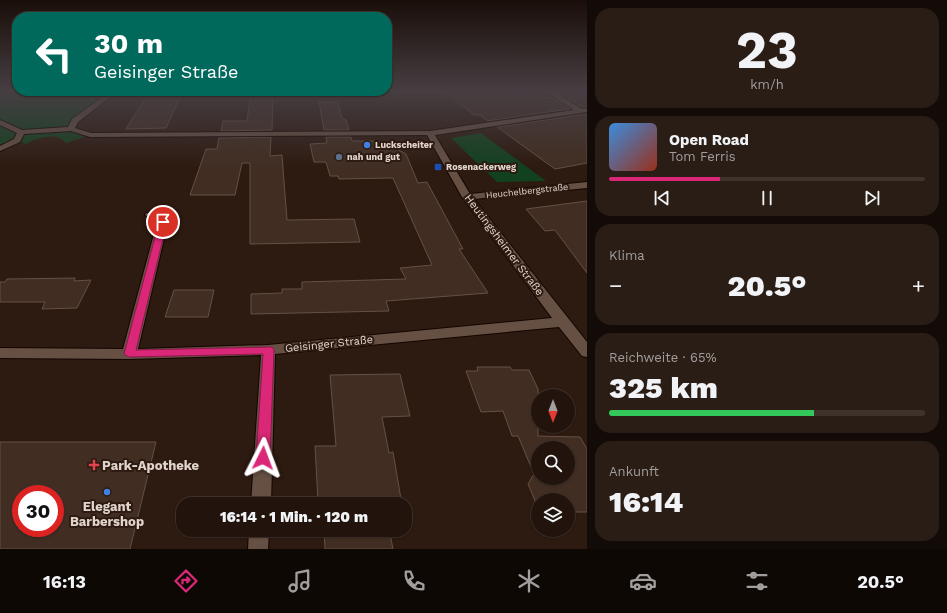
<!DOCTYPE html>
<html lang="de">
<meta charset="utf-8">
<style>
:root{--surface:#22140c;--page:#2a1d15;--text:#f1f3f6;--muted:#a29e9d;--line:#3f332d;--accent:#db2777}
body{margin:0;font-family:"Work Sans",sans-serif;background:var(--page);color:var(--text);height:100vh;display:flex;flex-direction:column;font-size:15px;white-space:nowrap}
*{box-sizing:border-box;margin:0}
p{font-size:13px;color:var(--muted)}
.icon{flex:none;width:22px;height:22px;fill:none;stroke:currentColor;stroke-width:2;stroke-linecap:round;stroke-linejoin:round}
.map{position:relative;flex:1;overflow:hidden}
.sheet{display:flex;flex-direction:column;gap:8px;padding:8px;background:#130b07;width:360px}
.sheet>*{flex:none}
.hud{position:absolute;left:12px;top:12px;width:380px;height:84px;border-radius:16px;box-shadow:0 1px 3px #0004,0 0 0 1px var(--line);background:#00695c;color:#fff;overflow:hidden}
.needle{width:26px;rotate:180deg}
.fabs{position:absolute;left:531px;top:389px;display:grid;gap:8px}
.fabs a{display:grid;place-items:center;width:44px;height:44px;border-radius:50%;background:var(--surface);box-shadow:0 1px 3px #0004,0 0 0 1px var(--line);font-size:20px}
.speed{position:absolute;left:12px;top:485px;display:flex;gap:8px;font-size:20px;font-weight:700;text-align:center}
.speed>*{display:grid;place-content:center;width:52px;height:52px;border-radius:50%;background:var(--surface);box-shadow:0 1px 3px #0004,0 0 0 1px var(--line);line-height:1}
.speed .limit{border:6px solid #d22;background:#fff;color:#111}
.pin{position:absolute;display:grid;place-items:center;width:34px;height:34px;color:#fff;margin:-17px;border:2px solid #fff;border-radius:50%;box-shadow:0 1px 4px #0007}
.me{position:absolute;width:44px;margin:-22px;rotate:3deg;stroke-linejoin:round;filter:drop-shadow(0 0 3px #0008)}
.turn{display:flex;align-items:center;gap:14px;height:84px;padding:0 16px;font-size:18px}
.turn .icon{width:52px;height:52px;stroke-width:2.5}
.turn b{display:block;font-size:28px;line-height:34px}
.big{font-size:30px;font-weight:800;line-height:1.1}
.sheet .card{flex:1;display:flex;flex-direction:column;justify-content:center;gap:6px;min-width:0;padding:0 14px;border-radius:16px;background:var(--page)}
.sheet .dial{align-items:center;gap:0}
.dial b{font-size:52px;line-height:1}
.song{display:flex;align-items:center;gap:12px}
.cover{width:48px;height:48px;border-radius:6px;background:linear-gradient(135deg,hsl(210 70% 55%),hsl(10 70% 35%))}
.played{height:4px;border-radius:2px;background:linear-gradient(90deg,var(--accent) 35%,var(--line) 35%)}
.keys{display:flex;justify-content:space-around;direction:ltr}
.heat{display:flex;justify-content:space-between;align-items:center;font-size:22px;direction:ltr}
.charge{height:6px;border-radius:3px;background:linear-gradient(90deg,#34c759 65%,var(--line) 0)}
.trip{position:absolute;left:176px;top:497px;width:236px;height:40px;border-radius:16px;background:var(--surface);box-shadow:0 1px 3px #0004,0 0 0 1px var(--line);font-weight:800;line-height:40px;text-align:center}
.tab-bar{display:flex;height:64px;justify-content:space-around;align-items:center;background:#0e0805;color:var(--muted)}
.tab-bar .icon{width:28px;height:28px}
.tab-bar .on{color:var(--accent)}
.tab-bar b{font-size:18px;color:var(--text)}
main{display:flex;flex:1;min-height:0}
.map>svg:first-child{display:block}
.green{fill:#124120}
.building{fill:#412d22;stroke:#665044;fill-rule:evenodd}
.lines{fill:none;stroke-linecap:round;stroke-linejoin:round}
.minor-casing{stroke:#140500;stroke-width:2}
.minor{fill:#665044;fill-rule:evenodd}
.route{fill:#db2777;stroke:#8e194d}
.shop-dot{fill:#3f7fe0;stroke:#2d1a10;stroke-width:1.5}
.service-dot{fill:#5c6f8a;stroke:#2d1a10;stroke-width:1.5}
.transit-dot{fill:#1a4fb4;stroke:#2d1a10;stroke-width:1.5}
.health-dot{fill:#e0444e;stroke:#2d1a10;stroke-width:1.5}
.labels{text-anchor:middle;dominant-baseline:central;stroke-width:4;stroke-linejoin:round;paint-order:stroke}
.far-poi-label{font-size:9px;font-weight:bold;fill:#e1d4cd;stroke:#2d1a10;text-anchor:start}
.far-street-label{font-size:9px;fill:#e1d4cd;stroke:#2d1a10}
.street-label{font-size:11px;fill:#e1d4cd;stroke:#2d1a10}
.near-poi-label{font-size:13px;font-weight:bold;fill:#e1d4cd;stroke:#2d1a10;text-anchor:start}
</style>
<main>
<div class="map">
<svg width="587" height="549" viewBox="0 0 587 549">
<rect width="100%" height="100%" fill="#2d1a10"/>
<!-- green -->
<path class="green" d="M0,91H115L75,121L71,128L90,135L66,143C57,131 37,138 26,144L17,140L0,149Z
M481,133L546,181L497,182L451,138Z"/>
<!-- building -->
<path class="building" d="M150,91H183L166,128L126,129Z
M273,91L272,130L221,131L223,121H247L251,92Z
M444,91H530L543,98L550,97L570,109L488,121L480,115H474Z
M584,91H587V107H582L561,95Z
M319,102H338L342,118L346,120L349,130H324Z
M587,114V163L555,169L497,127Z
M271,137L270,156L282,155L287,220L354,219L360,242L250,244V163H242L235,195H190L206,149H217L219,138Z
M326,137H351L352,141H375L390,145L406,154L418,183L427,182L463,249H459L488,293L386,301L389,311L251,314V294L282,293V289H302V282L406,279L400,268L432,265L393,178L339,179L338,176H330L326,162H314L310,144L327,143Z
M587,201V273L555,230L545,231L526,209Z
M75,278L74,281L91,280L77,308L42,309L45,302H0V282H5L7,279Z
M174,290H214L208,317H165Z
M477,367H510L512,370H529L538,389V436L580,437L587,449V512H568V500H538V508L528,484L534,474L518,436H512L503,411L481,412L466,371H478ZM538,448H568V478H538Z
M400,374L410,416L382,417L389,453L393,452L401,499H404L408,516H405V504H322V502H318L315,446H336L330,375Z
M0,442H156L130,549H0ZM21,494H55V528H21Z
M405,520L407,533L390,534L393,549H325L324,530H405Z"/>
<g class="lines">
<!-- minor casing -->
<g class="minor-casing">
<path id="minor" d="M111,91H118L78,122L75,128L91,133L430,131L574,110L544,91H552L582,109L587,108V112L435,135L470,194L587,182V188L474,199L587,342V357L582,356L559,327L275,354L271,504H251L261,355L129,359L0,358V348L123,349L157,223L145,215L146,213H154L168,222L138,349L268,345L552,318L462,197L427,135L90,137L71,131L24,134L20,142L0,151V146L14,139L17,133L0,125V120L22,130L68,127L72,119Z
M249,530H269L268,549H248Z"/>
</g>
<!-- minor -->
<use href="#minor" class="minor"/>
</g>
<!-- sky -->
<linearGradient id="sky" x2="0" y2="1"><stop stop-color="#190e09"/><stop offset="0.54" stop-color="#463e42"/><stop offset="1" stop-color="#463e42" stop-opacity="0"/></linearGradient>
<rect width="587" height="168" fill="url(#sky)"/>
<!-- route -->
<path class="route" d="M163,219L167,222L136,350L272,347L274,350L270,458L268,462L263,464L258,462L256,458L263,354L129,357L124,354L159,222Z"/>
<!-- markers -->
<g class="shop-dot">
<circle cx="367" cy="145" r="4"/>
<circle cx="107" cy="492" r="4"/>
</g>
<circle class="service-dot" cx="339" cy="157" r="4"/>
<rect class="transit-dot" x="434" y="163" width="8" height="8" rx="2"/>
<path class="health-dot" d="M92 459h4v4h4v4h-4v4h-4v-4h-4v-4h4z"/>
<g class="labels">
<!-- far-poi labels -->
<g class="far-poi-label">
<text x="375" y="145">Luckscheiter</text>
<text x="347" y="157">nah und gut</text>
<text x="446" y="167">Rosenackerweg</text>
</g>
<!-- far-street labels -->
<g class="far-street-label">
<text transform="translate(527 191) rotate(-6)">Heuchelbergstraße</text>
</g>
<!-- street labels -->
<g class="street-label">
<text transform="translate(504 245) rotate(53)">Heutingsheimer Straße</text>
<text transform="translate(329 344) rotate(-6)">Geisinger Straße</text>
</g>
<!-- near-poi labels -->
<g class="near-poi-label">
<text x="102" y="465">Park-Apotheke</text>
<text x="107" y="506" text-anchor="middle">Elegant<tspan x="107" dy="15">Barbershop</tspan></text>
</g>
</g>
</svg>
<div class="fabs">
<a><svg class="needle" viewBox="-14 -14 28 28"><path d="M0-13l5 13h-10z" fill="#e53935"/><path d="M0 13l5-13h-10z" fill="#a29e9d"/></svg></a>
<a><svg class="icon" aria-label="search" viewBox="0 0 24 24"><circle cx="10" cy="10" r="6"/><path d="M15 15l6 6"/></svg></a>
<a><svg class="icon" aria-label="layers" viewBox="0 0 24 24"><path d="M12 4l9 5-9 5-9-5zM3 14l9 5 9-5"/></svg></a>
</div>
<div class="speed"><div class="limit">30</div></div>
<div class="pin" style="left:163px;top:222px;background:#d93025"><svg class="icon" aria-label="arrive" viewBox="0 0 24 24"><path d="M6 21V4h12l-3 4 3 4H6"/></svg></div>
<svg class="me" style="left:263px;top:458px" viewBox="-20 -20 40 40"><path d="M0-17L14 15 0 8-14 15z" fill="#db2777" stroke="#fff" stroke-width="4"/></svg>
<div class="trip">16:14 · 1 Min. · 120 m</div>
<div class="hud">
<div class="turn"><svg class="icon" aria-label="left" viewBox="0 0 24 24"><path d="M17 20v-9H6M10 6l-5 5 5 5"/></svg><div><b>30 m</b>Geisinger Straße</div></div>
</div>
</div>
<section class="sheet">
<div class="card dial"><b>23</b><p>km/h</p></div>
<div class="card">
<div class="song"><i class="cover"></i><div><b>Open Road</b><p>Tom Ferris</p></div></div>
<div class="played"></div>
<div class="keys"><svg class="icon" aria-label="previous" viewBox="0 0 24 24"><path d="M18 5L8 12l10 7zM5 5v14"/></svg><svg class="icon" aria-label="pause" viewBox="0 0 24 24"><path d="M8 5v14M16 5v14"/></svg><svg class="icon" aria-label="next" viewBox="0 0 24 24"><path d="M6 5l10 7-10 7zM19 5v14"/></svg></div>
</div>
<div class="card"><p>Klima</p>
<div class="heat"><a>−</a><b class="big">20.5°</b><a>+</a></div>
</div>
<div class="card"><p>Reichweite · 65%</p><b class="big">325 km</b><div class="charge"></div></div>
<div class="card"><p>Ankunft</p><b class="big">16:14</b></div>
</section>
</main>
<nav class="tab-bar">
<b>16:13</b>
<svg class="icon on" aria-label="directions" viewBox="0 0 24 24"><path d="M12 3l9 9-9 9-9-9zM9 14v-3h6M13 9l2 2-2 2"/></svg>
<svg class="icon" aria-label="music" viewBox="0 0 24 24"><path d="M9 18V5l10-2v13"/><circle cx="6" cy="18" r="3"/><circle cx="16" cy="16" r="3"/></svg>
<svg class="icon" aria-label="phone" viewBox="0 0 24 24"><path d="M5 4h4l2 5-3 2q2 4 5 5l2-3 5 2v4C11 20 4 13 5 4z"/></svg>
<svg class="icon" aria-label="climate" viewBox="0 0 24 24"><path d="M12 3v18M4 7l16 10M4 17L20 7"/></svg>
<svg class="icon" aria-label="car" viewBox="0 0 24 24"><path d="M5 17H2v-5l4-1 3-4h7l3 4 3 1v5h-3M9 17h6M6 11h13"/><circle cx="7" cy="17" r="2"/><circle cx="17" cy="17" r="2"/></svg>
<svg class="icon" aria-label="filters" viewBox="0 0 24 24"><path d="M4 7h16M4 17h16"/><circle cx="9" cy="7" r="2"/><circle cx="15" cy="17" r="2"/></svg>
<b>20.5°</b>
</nav>
